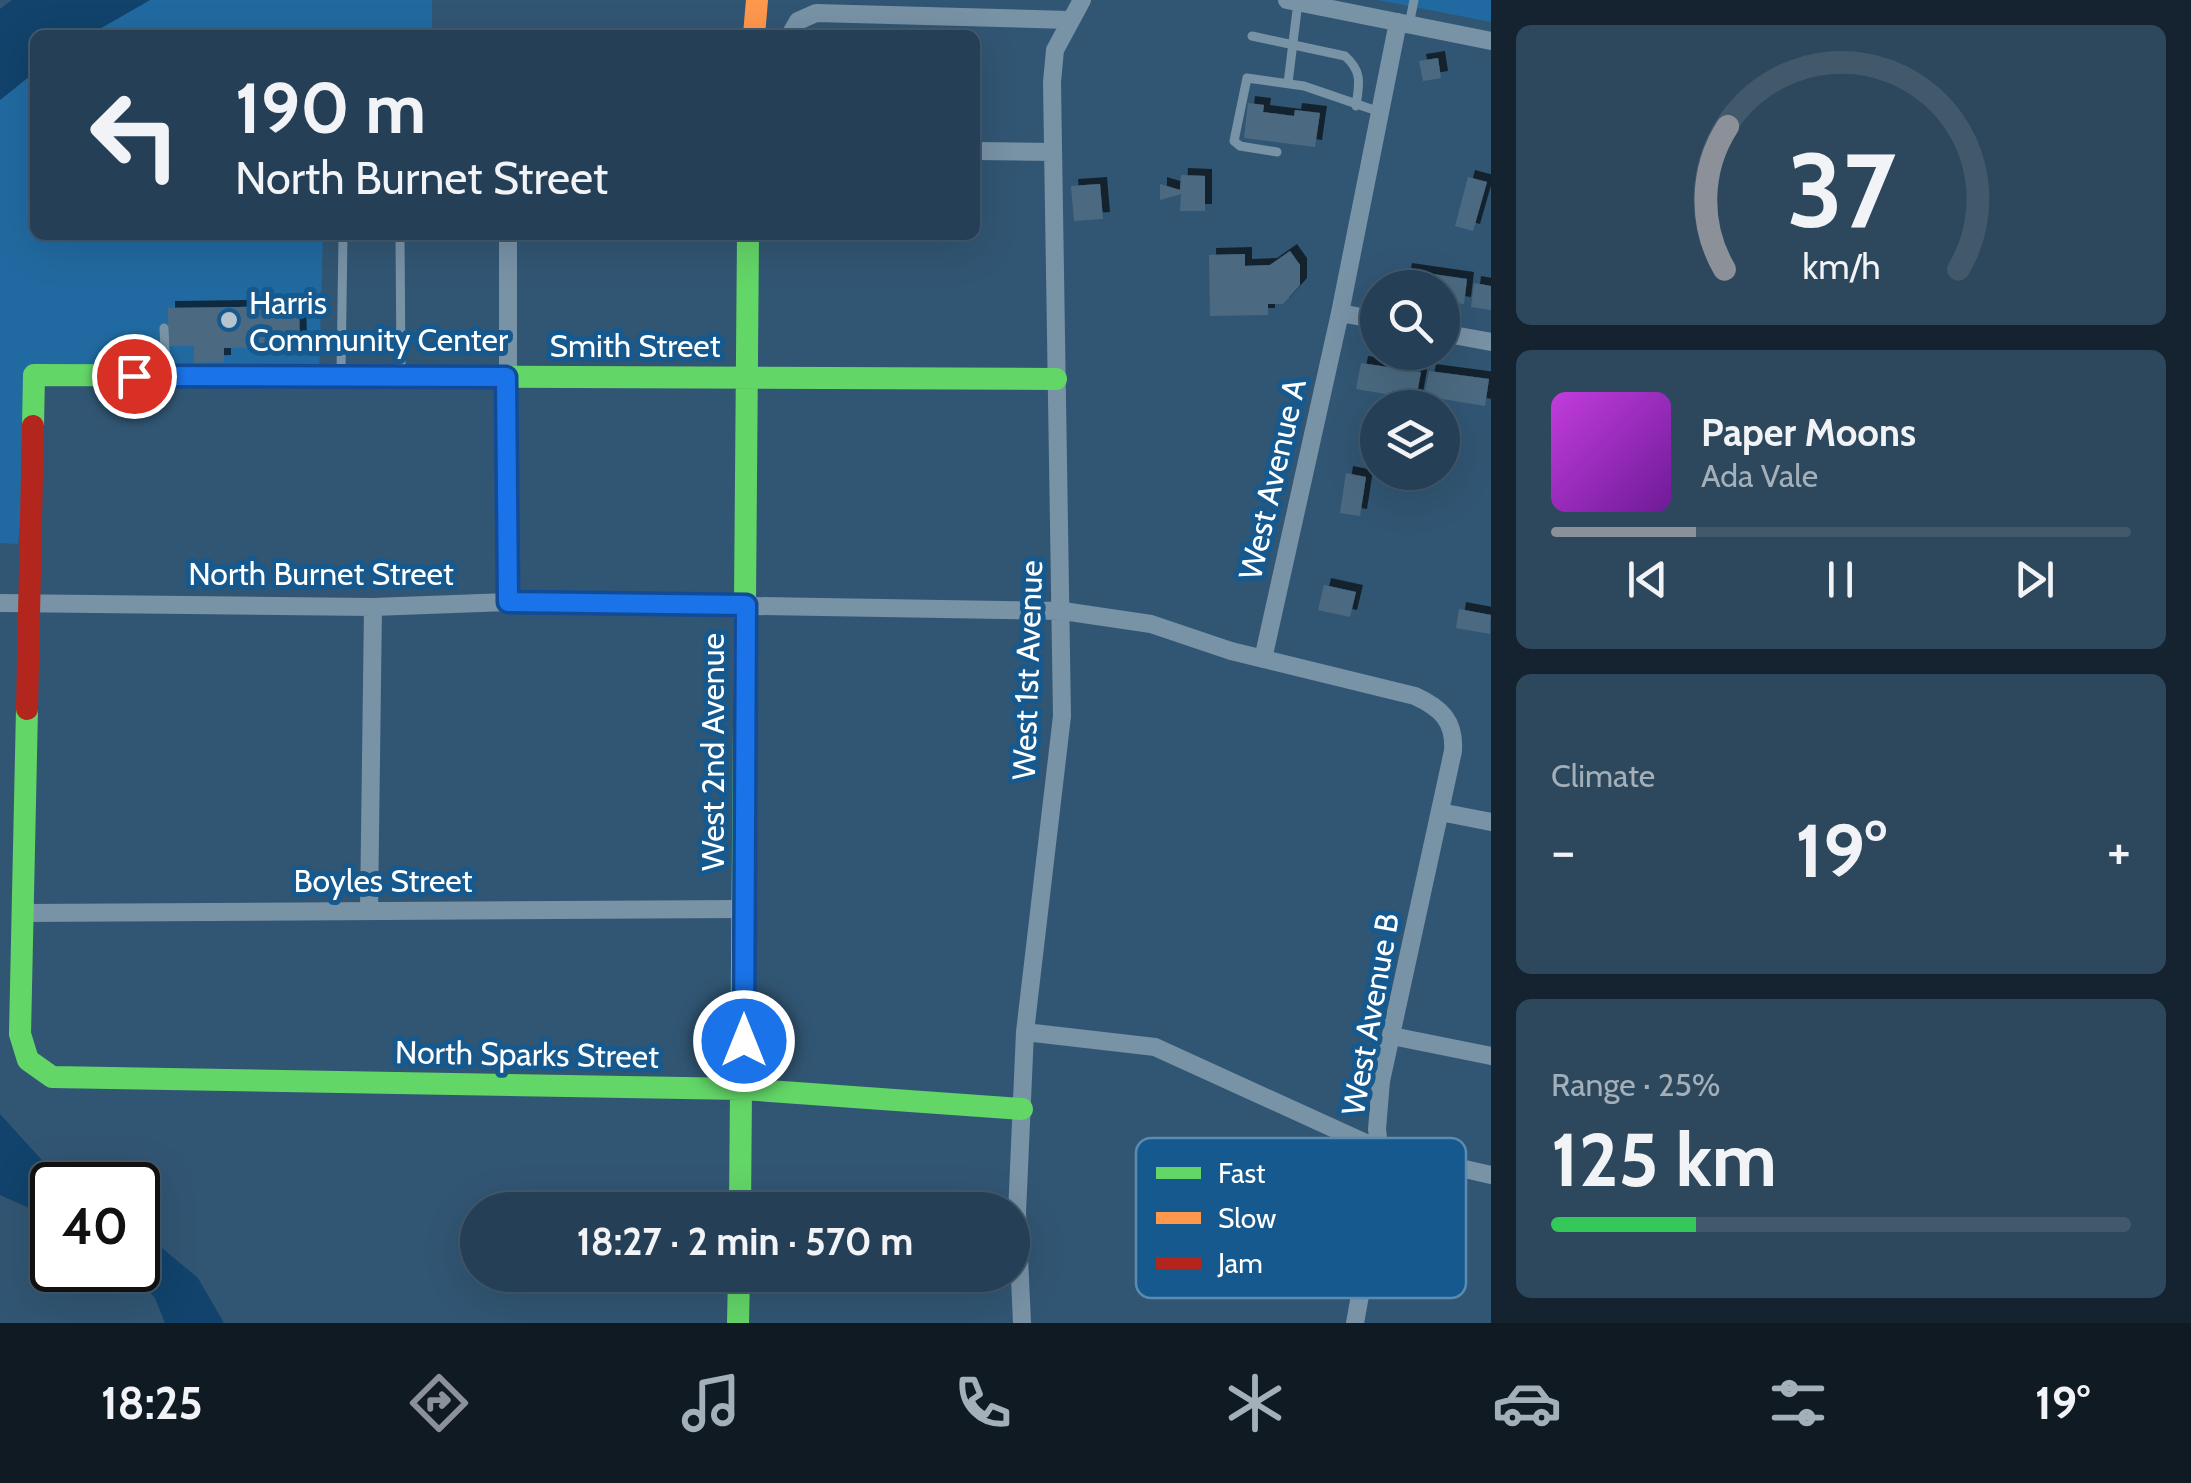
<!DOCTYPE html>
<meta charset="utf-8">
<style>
:root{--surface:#254056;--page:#2d475c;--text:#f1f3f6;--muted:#a3afb9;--line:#42596c;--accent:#8c9099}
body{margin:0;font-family:Cabin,sans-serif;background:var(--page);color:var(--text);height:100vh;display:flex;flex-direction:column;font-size:38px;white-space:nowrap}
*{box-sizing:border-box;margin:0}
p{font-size:32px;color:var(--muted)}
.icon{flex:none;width:55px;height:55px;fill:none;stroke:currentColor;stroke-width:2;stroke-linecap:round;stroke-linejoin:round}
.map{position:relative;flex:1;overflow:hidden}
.sheet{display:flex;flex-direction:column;gap:25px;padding:25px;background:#14232f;width:700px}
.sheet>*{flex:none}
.banner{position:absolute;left:30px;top:30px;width:950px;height:210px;border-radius:15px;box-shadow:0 10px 40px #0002,0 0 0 2px var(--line);background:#254056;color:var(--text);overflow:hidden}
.buttons{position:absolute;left:1360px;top:270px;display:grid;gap:20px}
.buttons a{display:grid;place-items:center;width:100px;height:100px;border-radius:50%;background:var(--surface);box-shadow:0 10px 40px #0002,0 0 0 2px var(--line);font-size:50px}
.speed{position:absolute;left:30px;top:1162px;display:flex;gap:20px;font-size:50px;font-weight:700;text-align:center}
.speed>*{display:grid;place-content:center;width:130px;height:130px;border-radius:50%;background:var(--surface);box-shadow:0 10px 40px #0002,0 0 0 2px var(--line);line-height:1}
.speed .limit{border:5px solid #111;border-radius:15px;background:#fff;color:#111}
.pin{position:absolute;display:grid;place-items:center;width:85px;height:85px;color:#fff;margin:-42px;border:5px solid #fff;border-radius:50%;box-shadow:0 2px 10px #0007}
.me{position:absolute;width:110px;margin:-55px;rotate:0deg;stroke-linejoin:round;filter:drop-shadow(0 0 8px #0008)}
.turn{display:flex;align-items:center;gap:35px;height:210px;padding:0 40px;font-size:45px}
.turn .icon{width:130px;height:130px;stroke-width:2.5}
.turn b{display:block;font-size:70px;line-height:85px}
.big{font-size:75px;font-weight:700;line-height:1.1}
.sheet .tile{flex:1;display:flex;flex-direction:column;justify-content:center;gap:15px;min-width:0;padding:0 35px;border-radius:15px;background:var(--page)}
.sheet .dial{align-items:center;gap:0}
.dial svg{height:260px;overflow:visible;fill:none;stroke:var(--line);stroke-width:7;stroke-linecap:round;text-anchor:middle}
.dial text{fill:var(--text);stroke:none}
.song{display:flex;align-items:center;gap:30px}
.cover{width:120px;height:120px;border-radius:15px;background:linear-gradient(135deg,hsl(290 70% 55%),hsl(280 70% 35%))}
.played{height:10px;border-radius:5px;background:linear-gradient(90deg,var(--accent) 25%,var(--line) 25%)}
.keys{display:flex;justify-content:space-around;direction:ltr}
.heat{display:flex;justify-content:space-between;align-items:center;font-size:55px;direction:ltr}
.charge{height:15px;border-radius:8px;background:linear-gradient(90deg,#34c759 25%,var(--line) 0)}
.trip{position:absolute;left:460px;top:1192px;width:570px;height:100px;border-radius:50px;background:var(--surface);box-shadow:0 10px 40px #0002,0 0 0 2px var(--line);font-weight:700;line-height:100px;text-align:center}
.tab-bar{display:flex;height:160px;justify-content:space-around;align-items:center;background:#0f1a22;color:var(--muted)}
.tab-bar .icon{width:70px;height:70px}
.tab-bar .active{color:var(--accent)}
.tab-bar b{font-size:45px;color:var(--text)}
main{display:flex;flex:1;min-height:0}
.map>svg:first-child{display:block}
.green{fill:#216aa1}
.water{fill:#11436c}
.building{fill:#4c6a81;filter:url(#shadow)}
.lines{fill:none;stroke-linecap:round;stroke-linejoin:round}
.lane{stroke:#7892a6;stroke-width:9}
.street{stroke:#7892a6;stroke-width:18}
.fast{stroke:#63d668;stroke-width:22}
.slow{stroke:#ff974d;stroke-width:22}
.jam{stroke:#b3261e;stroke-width:22}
.route-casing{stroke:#114b97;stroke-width:25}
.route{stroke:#1a73e8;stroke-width:18}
.poi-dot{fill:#b7c4ce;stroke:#16598e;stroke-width:4}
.labels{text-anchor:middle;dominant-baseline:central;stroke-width:10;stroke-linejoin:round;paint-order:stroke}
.poi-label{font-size:32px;fill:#fff;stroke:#16598e;text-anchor:start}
.street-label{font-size:32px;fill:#fff;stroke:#16598e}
.key{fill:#16598e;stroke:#5c8bb0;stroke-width:2.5}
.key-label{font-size:28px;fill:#fff}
</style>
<main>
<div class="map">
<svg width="1491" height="1323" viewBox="0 0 1491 1323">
<defs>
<filter id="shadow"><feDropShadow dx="7" dy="-7" stdDeviation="0" flood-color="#0009"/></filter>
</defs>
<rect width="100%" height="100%" fill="#315673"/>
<!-- green -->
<path class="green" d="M150,0H432V35H89Z
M1378,0H1491V22Z
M35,72V235H323L319,376L35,375L18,544L0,543V100Z"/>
<!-- water -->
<path class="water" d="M12,0H150L89,35H35V72L0,100V9Z
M0,1114L50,1169L74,1185H52V1218L0,1195Z
M138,1228L198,1278L224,1323H165L155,1298L129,1270H138Z"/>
<!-- building -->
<path class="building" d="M1438,58L1441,78L1423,81L1419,61Z
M1248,103L1264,105L1263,112L1294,116L1295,110L1320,113L1315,147L1244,138Z
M1181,175L1205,176V211H1180L1181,194L1160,200V184L1180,190Z
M1468,177L1487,182L1473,231L1455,226Z
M1100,184L1103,219L1074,221L1071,186Z
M1290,251L1300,265V285L1283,304H1268V315L1210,316L1209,255L1245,254V266L1270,265Z
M1405,270L1467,279L1464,304L1442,301V288H1402Z
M1474,283L1491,286V310L1471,307Z
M299,306L300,347L224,348V362L194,363V346H168V308Z
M1361,363L1421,372L1416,399L1356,389Z
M1429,371L1489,379L1485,406L1424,396Z
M1346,473L1366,477L1360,516L1340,513Z
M1324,585L1356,592L1350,617L1318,610Z
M1459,609L1491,615L1490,634L1456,628Z"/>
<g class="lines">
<!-- lane -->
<path class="lane" d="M1409,25L1414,0
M1252,36L1345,56C1363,72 1359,84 1356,106
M1288,83L1298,2
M1277,152L1240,146L1234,141L1247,78L1304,86L1380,112
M400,235L401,372
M164,328L166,375
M341,374L343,235"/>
<!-- street -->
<path class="street" d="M1287,0L1491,41
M790,35L798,21L816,13L1069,20
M975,151L1053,152
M1340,313L1378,320
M1442,333L1491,342
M508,602V235
M0,603L373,607L508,602L1063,611L1151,624L1231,651L1415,696C1441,708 1455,721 1453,751L1381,1081L1377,1129L1382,1174L1355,1323
M1263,659L1340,313L1398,22
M1440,812L1491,822
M369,911L373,607
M22,913L744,909
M1025,1032L1155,1047L1381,1150L1491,1175
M1392,1036L1491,1056
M1022,1323L1017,1213L1025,1032L1062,716L1052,82L1055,50L1082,0"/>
<!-- fast -->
<path class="fast" d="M33,426L34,375L1056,379
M27,709L20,1034L28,1060L52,1077L742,1089L1022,1109
M740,1210L748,235
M738,1323L739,1275"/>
<!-- slow -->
<path class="slow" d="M754,35L757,0"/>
<!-- jam -->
<path class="jam" d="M27,709L33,426"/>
</g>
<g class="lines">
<!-- route casing -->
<g class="route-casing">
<path id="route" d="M134,376L506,377L508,602L746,605L744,1041"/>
</g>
<!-- route -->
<use href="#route" class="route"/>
</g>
<!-- markers -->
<circle class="poi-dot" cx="229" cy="320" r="10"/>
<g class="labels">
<!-- poi labels -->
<g class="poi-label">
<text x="249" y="302">Harris<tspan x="249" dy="37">Community Center</tspan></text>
</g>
<!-- street labels -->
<g class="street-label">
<text x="635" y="345">Smith Street</text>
<text transform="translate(1272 479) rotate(-77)">West Avenue A</text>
<text x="321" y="573">North Burnet Street</text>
<text transform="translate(1027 670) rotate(-88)">West 1st Avenue</text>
<text transform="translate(712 752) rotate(-90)">West 2nd Avenue</text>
<text x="383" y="880">Boyles Street</text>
<text transform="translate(1370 1014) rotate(-80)">West Avenue B</text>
<text transform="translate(527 1054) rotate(1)">North Sparks Street</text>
</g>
</g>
<!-- legend -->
<rect x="1136" y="1138" width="330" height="160" rx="15" class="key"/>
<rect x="1156" y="1167" width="45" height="12" fill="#63d668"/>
<rect x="1156" y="1212" width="45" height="12" fill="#ff974d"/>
<rect x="1156" y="1257" width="45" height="12" fill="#b3261e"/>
<g class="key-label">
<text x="1218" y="1183">Fast</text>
<text x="1218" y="1228">Slow</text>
<text x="1218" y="1273">Jam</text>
</g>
</svg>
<div class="buttons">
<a><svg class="icon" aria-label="search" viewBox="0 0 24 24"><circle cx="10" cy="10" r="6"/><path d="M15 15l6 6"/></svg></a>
<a><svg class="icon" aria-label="layers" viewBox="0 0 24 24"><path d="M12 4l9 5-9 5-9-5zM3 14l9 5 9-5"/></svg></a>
</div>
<div class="speed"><div class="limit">40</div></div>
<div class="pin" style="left:134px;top:376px;background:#d93025"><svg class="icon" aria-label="arrive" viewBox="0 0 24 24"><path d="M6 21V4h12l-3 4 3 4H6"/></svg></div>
<svg class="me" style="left:744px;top:1041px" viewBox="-20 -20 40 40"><circle r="17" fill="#1a73e8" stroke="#fff" stroke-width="3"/><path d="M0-11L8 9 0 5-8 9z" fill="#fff"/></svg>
<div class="trip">18:27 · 2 min · 570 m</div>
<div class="banner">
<div class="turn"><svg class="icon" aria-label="left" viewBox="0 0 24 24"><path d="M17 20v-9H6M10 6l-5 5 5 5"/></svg><div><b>190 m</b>North Burnet Street</div></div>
</div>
</div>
<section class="sheet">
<div class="tile dial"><svg viewBox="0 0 100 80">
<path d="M14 69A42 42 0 1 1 86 69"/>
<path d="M14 69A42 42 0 0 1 15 25" stroke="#8c9099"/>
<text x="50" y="56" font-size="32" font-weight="700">37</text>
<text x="50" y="72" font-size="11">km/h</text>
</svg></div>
<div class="tile">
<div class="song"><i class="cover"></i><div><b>Paper Moons</b><p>Ada Vale</p></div></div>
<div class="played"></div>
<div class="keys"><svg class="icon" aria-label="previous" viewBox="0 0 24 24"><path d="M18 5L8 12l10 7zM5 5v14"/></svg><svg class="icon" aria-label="pause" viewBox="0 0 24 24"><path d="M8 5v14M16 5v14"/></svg><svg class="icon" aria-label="next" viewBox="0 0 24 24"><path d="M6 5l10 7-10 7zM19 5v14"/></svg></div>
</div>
<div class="tile"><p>Climate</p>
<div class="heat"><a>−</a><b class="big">19°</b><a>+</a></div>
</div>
<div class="tile"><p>Range · 25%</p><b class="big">125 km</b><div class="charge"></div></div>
</section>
</main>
<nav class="tab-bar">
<b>18:25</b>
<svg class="icon active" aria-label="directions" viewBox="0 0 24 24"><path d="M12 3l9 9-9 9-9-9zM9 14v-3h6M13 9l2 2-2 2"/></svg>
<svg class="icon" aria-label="music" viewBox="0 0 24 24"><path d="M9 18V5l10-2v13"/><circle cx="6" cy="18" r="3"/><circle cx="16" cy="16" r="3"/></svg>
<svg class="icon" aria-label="phone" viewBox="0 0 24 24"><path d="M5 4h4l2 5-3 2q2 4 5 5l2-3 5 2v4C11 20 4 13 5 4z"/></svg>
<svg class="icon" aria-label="climate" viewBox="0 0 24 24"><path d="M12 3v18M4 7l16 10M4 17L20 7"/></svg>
<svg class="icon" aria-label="car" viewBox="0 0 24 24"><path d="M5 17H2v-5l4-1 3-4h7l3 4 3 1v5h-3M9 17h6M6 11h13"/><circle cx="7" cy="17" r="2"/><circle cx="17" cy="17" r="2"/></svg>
<svg class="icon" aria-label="filters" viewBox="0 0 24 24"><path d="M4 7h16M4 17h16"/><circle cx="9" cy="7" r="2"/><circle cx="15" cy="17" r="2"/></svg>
<b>19°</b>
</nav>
